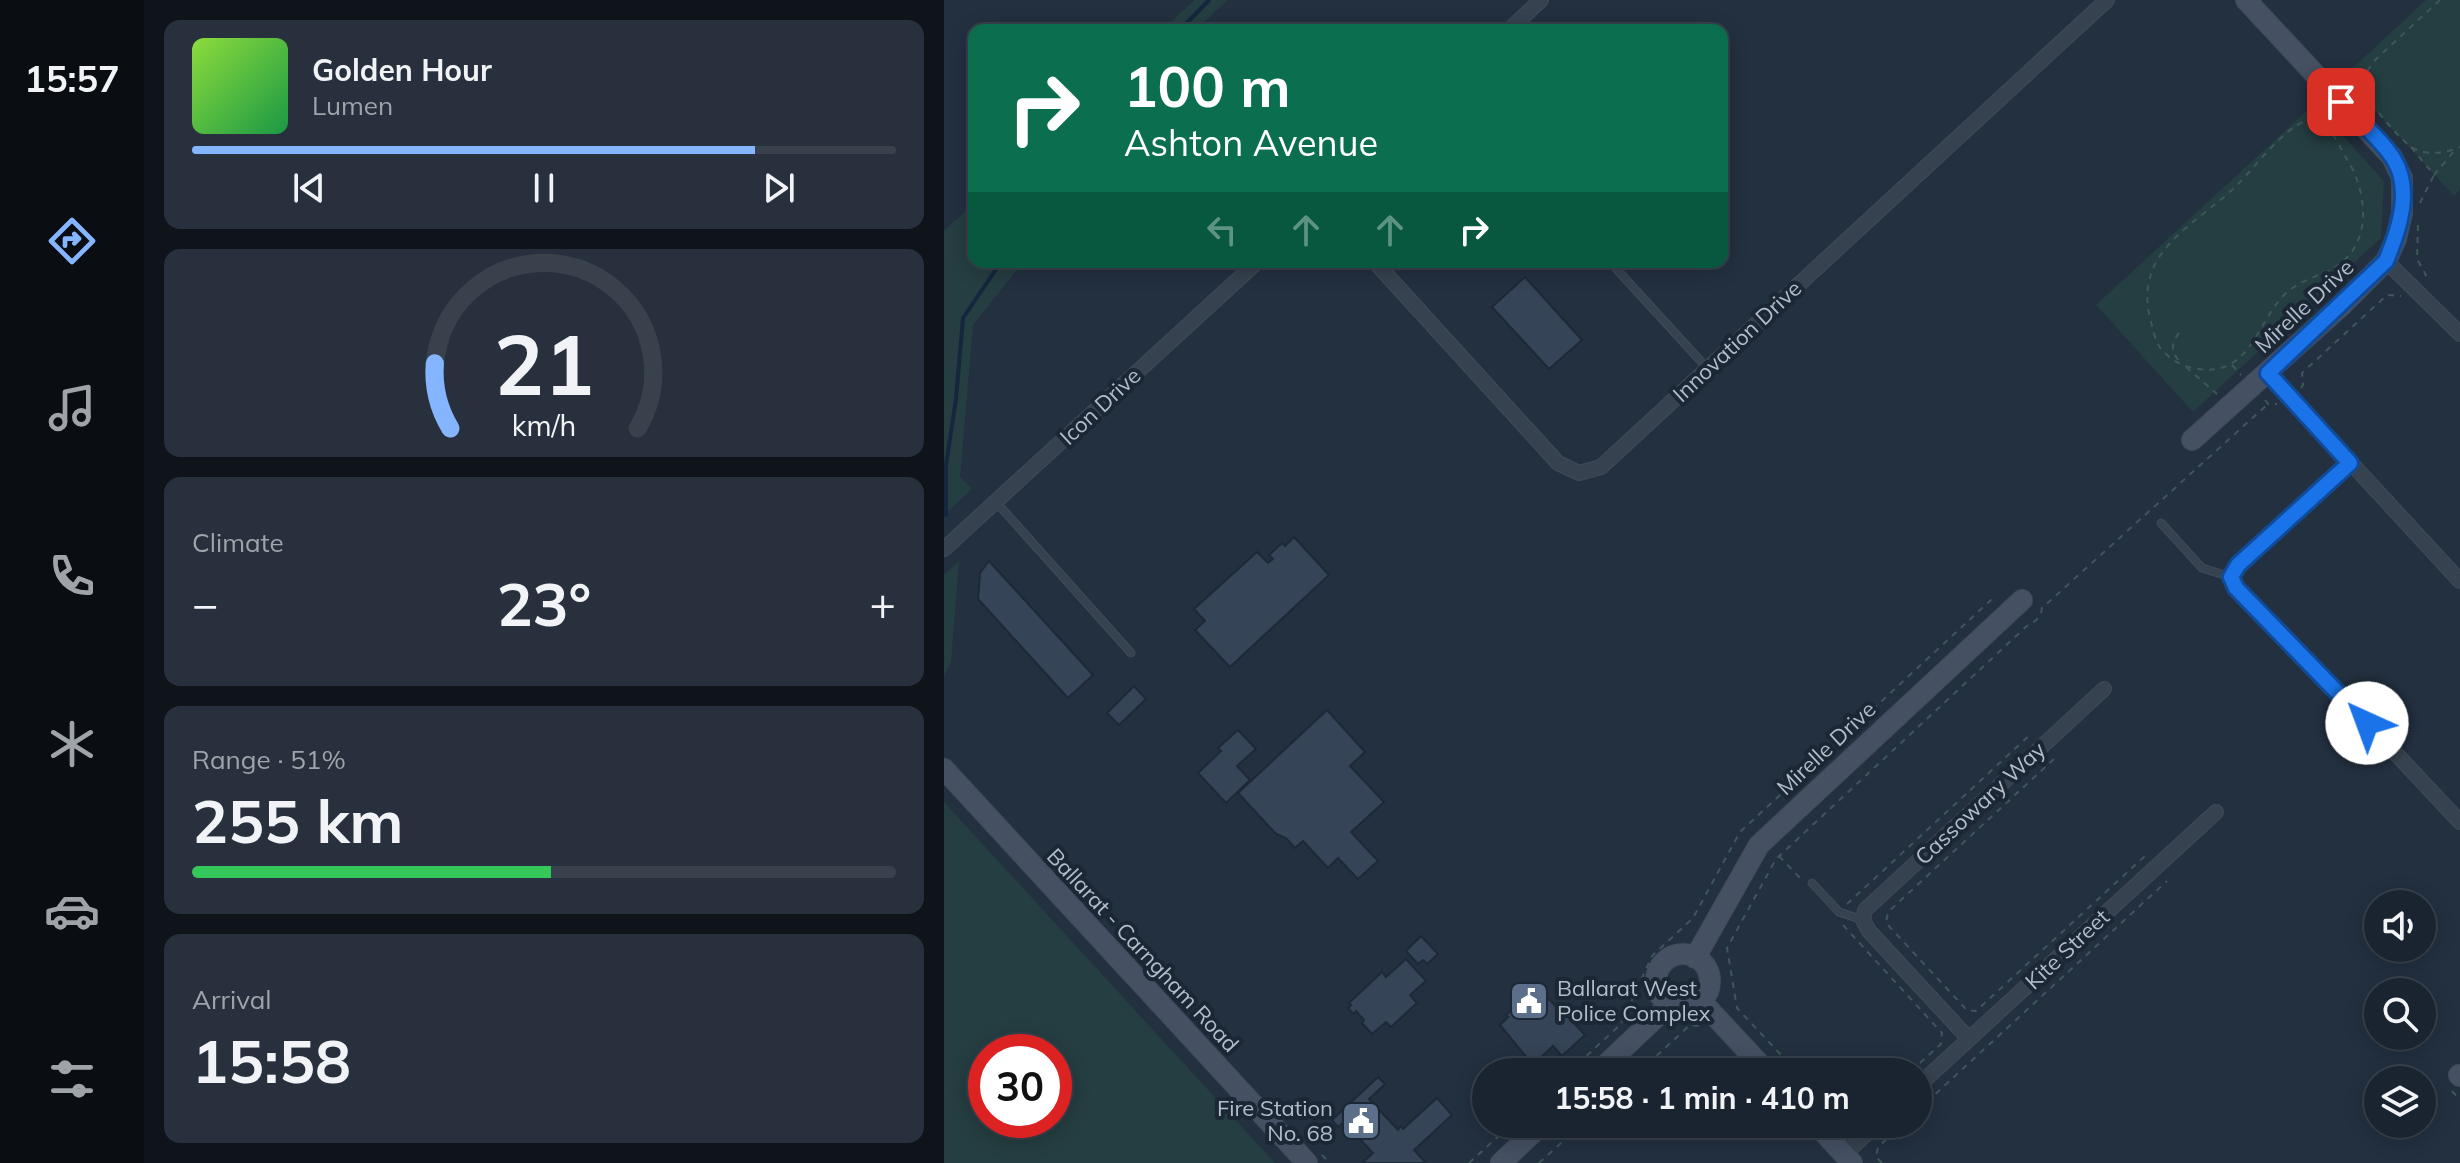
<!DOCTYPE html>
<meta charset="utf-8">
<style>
:root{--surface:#1a2430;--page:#27303c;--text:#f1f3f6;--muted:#9fa4ab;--line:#38414c;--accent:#85b5fe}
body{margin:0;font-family:Mulish,sans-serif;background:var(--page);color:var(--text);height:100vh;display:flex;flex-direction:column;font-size:30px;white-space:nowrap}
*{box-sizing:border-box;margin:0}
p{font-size:26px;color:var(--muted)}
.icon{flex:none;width:44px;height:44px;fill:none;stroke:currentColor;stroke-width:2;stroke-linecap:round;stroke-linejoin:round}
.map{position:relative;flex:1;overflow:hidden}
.sheet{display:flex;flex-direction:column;gap:20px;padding:20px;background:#0e141a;width:800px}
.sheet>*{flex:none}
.top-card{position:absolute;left:24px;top:24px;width:760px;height:244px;border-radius:16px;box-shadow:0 4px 20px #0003,0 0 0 2px var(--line);background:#0b6e4f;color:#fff;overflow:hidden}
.fabs{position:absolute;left:1420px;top:890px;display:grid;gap:16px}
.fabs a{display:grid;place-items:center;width:72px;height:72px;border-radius:50%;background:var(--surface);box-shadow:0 4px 20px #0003,0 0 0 2px var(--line);font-size:40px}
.speed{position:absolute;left:24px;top:1034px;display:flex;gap:16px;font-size:40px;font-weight:700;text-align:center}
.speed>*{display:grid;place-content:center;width:104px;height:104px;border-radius:50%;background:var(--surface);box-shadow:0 4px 20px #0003,0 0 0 2px var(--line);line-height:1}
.speed .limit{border:12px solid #d22;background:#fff;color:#111}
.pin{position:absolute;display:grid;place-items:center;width:68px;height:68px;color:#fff;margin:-34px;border-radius:16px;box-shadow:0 4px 12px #0006}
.me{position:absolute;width:88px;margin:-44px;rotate:317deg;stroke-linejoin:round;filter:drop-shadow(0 0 6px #0008)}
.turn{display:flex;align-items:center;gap:28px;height:168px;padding:0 24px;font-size:36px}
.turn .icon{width:104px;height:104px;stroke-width:2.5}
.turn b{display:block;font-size:56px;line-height:68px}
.lanes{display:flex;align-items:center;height:76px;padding:0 24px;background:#0003;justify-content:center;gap:40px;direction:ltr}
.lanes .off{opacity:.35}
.big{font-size:60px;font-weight:700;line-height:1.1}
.sheet .widget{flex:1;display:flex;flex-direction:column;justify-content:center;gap:12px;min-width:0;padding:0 28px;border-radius:16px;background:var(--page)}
.sheet .dial{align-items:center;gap:0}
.dial svg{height:208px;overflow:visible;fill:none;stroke:var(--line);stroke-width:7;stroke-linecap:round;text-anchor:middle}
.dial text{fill:var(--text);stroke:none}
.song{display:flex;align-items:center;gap:24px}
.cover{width:96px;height:96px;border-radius:12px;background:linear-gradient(135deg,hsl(90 70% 55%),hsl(140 70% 35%))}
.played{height:8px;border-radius:4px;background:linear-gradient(90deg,var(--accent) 80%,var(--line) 80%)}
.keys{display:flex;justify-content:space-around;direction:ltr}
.heat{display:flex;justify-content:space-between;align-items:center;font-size:44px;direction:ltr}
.charge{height:12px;border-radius:6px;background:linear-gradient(90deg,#34c759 51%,var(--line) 0)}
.trip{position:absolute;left:528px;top:1058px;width:460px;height:80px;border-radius:40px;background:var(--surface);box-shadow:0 4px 20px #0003,0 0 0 2px var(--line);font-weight:700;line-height:80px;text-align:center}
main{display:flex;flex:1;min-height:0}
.menu{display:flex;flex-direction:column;width:144px;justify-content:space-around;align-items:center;background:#0a0e13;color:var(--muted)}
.menu .icon{width:56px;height:56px}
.menu .current{color:var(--accent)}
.menu b{font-size:36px;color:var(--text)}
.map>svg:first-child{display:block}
.green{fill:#253e41;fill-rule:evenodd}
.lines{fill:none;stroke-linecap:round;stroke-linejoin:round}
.stream{stroke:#15273e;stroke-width:4}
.building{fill:#354456;stroke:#1e2937;stroke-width:2}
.lane-casing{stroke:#404b59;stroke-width:9}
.street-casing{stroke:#404b59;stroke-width:16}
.secondary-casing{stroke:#404b59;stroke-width:22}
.path{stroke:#3e5759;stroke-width:2;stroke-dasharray:6 6;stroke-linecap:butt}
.lane{stroke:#374250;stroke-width:7}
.street{stroke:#374250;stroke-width:14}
.secondary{stroke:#455063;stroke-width:20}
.route-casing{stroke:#114b97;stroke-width:20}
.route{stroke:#1a73e8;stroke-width:14}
.labels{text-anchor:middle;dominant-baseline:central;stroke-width:8;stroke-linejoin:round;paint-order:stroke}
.street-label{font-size:22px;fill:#b3bdca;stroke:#1c2735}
.poi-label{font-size:22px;fill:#b3bdca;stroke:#1c2735;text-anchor:start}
</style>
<main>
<nav class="menu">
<b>15:57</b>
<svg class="icon current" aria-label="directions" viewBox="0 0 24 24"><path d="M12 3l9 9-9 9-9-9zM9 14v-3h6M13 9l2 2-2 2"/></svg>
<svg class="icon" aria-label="music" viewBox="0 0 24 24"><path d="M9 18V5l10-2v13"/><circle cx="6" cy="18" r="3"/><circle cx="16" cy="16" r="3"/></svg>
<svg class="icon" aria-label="phone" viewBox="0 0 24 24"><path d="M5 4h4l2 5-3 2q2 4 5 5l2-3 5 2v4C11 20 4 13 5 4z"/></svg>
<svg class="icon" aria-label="climate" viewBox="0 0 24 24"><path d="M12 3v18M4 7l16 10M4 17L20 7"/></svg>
<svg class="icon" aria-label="car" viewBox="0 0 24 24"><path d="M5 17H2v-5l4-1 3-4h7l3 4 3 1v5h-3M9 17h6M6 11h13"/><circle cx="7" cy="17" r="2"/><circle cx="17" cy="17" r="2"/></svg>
<svg class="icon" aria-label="filters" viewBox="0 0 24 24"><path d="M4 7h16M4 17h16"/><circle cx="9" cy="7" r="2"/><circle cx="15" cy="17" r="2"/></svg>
</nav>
<section class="sheet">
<div class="widget">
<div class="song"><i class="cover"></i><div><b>Golden Hour</b><p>Lumen</p></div></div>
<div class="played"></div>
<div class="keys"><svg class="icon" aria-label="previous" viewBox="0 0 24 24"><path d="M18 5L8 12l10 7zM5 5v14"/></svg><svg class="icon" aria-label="pause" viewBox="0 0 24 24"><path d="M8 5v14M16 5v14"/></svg><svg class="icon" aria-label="next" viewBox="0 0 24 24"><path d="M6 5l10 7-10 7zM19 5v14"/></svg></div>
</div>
<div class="widget dial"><svg viewBox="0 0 100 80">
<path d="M14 69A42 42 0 1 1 86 69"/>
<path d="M14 69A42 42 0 0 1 8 44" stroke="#85b5fe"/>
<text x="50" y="56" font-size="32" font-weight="700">21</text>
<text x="50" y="72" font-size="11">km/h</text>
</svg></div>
<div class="widget"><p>Climate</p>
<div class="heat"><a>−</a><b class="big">23°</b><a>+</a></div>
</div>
<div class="widget"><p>Range · 51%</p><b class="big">255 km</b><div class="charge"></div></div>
<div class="widget"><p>Arrival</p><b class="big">15:58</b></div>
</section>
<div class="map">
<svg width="1516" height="1163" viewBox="0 0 1516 1163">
<rect width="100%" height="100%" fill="#233040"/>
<!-- green -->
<path class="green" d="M251,0H284L251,30H218Z
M1482,0H1516V190L1510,196L1400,76Z
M1370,104L1440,181L1437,238L1249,412L1152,305Z
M30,203V262H79L29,325L16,477L28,489L0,515V231Z
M15,561L7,662L0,677V575Z
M0,802L331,1163H0ZM110,1052V1120H42V1052Z"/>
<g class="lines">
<!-- stream -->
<path class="stream" d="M236,30L265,0
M2,515V465L12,399L19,318L57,262"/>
</g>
<!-- building -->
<path class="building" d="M581,277L638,340L605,369L548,307Z
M350,537L385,575L286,667L251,630L261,621L250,609L313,552L324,563L329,559L325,555L338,543L341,546Z
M45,561L149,675L124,698L34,599L36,573Z
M190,686L202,699L175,725L163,713Z
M383,710L421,752L406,766L440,802L407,832L434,861L414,879L394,858L384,868L359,841L351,848L342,838L332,834L294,793Z
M294,730L312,749L293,766L306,780L282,803L254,773L277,751L274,748Z
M477,936L494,954L483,964L479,960L474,964L462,951Z
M462,959L482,981L466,995L473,1003L447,1027L442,1022L428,1034L418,1023L420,1020L412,1011L409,1014L404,1008L407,1005L405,1003L438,972L442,977Z
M588,991L600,1003L605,999L616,1011L617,1009L641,1035L618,1056L609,1046L589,1065L556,1025L564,1017L562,1015Z
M434,1077L441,1084L425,1099L454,1130L457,1126L459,1129L493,1098L508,1115L470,1150L482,1163H418L429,1153L400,1122L394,1127L388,1120Z"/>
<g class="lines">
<!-- lane casing -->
<g class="lane-casing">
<path id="lane" d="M666,262L763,368
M52,502L187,653
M1217,523L1258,568L1287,577
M868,883L895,912L919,920"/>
</g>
<!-- street casing -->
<g class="street-casing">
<path id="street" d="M565,30L597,0
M1442,261L1516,334
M431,262L614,463L635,473L657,467L1163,0
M1324,373L1516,581
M1406,463L1294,565L1287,577L1292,588L1381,678L1516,822
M0,549L313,262
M1025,1039L925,931L919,920L921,910L1160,689
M974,1086L1272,812
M900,1155L933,1124"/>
</g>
<!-- secondary casing -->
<g class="secondary-casing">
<path id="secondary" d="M1248,440L1399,304L1442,261L1452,239L1458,213V178L1448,157L1302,0
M0,769L363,1163
M712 981a27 27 0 1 1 54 0a27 27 0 1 1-54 0Z
M751,958L815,845L1078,600
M757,1001L823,1072
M654,1072L725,1005
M1515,1075L1516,1076
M872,1124L908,1163
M557,1163L598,1124"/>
</g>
<!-- path -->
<path class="path" d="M1496,0L1431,60L1412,87C1429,104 1449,133 1466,146C1479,156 1501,154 1516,147
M1372,118C1386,123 1396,148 1404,161C1422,190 1428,238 1398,262C1381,276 1357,278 1340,295C1313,322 1306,377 1254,369C1242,367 1231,363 1222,354C1212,346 1210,333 1207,322C1187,249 1254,225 1295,183C1313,165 1345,120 1372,118Z
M1467,147L1490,175L1511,150
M1476,203L1490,175
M1474,225L1473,259L1482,275L1480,276
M1396,265L1405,275
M1235,333C1226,344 1227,353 1237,363
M1288,365L1297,375
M1242,367L1273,394
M1357,388L1359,385L1358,373L1443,295L1457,296
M1321,400L1324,404H1333
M1110,759L944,912L942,923L1020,1007L1022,1010L1032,1011L1201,856
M835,856L857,879
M903,904L1088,733
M899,925L998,1033L997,1044L966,1072
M625,1072L677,1024L708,956L749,918L796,832L1048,599
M695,1072L746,1025L757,1026
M853,1072L793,1008L783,948L832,859L1085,624C1092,622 1097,616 1098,608L1324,404
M1508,1091L1516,1100
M974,1110L1223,881
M908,1124H910
M378,1155L386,1163
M525,1163L568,1124
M595,1163L638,1124
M938,1163L932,1157L934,1147L959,1124"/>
<!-- lane -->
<use href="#lane" class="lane"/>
<!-- street -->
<use href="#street" class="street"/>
<!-- secondary -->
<use href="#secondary" class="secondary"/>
</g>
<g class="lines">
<!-- route casing -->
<g class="route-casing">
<path id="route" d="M1397,102C1414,120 1436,138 1449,158C1469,189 1455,230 1442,261L1324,373L1406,463L1294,565L1287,577L1292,588L1423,723"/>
</g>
<!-- route -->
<use href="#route" class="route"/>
</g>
<!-- icons -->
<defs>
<g id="civic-square" transform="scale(2)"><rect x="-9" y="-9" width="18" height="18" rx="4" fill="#5c6f8a" stroke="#1c2735"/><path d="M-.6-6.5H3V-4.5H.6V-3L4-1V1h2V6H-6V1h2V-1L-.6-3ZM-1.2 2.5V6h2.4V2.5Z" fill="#fff"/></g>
</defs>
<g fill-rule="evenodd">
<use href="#civic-square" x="585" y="1001"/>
<use href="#civic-square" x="417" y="1121"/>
</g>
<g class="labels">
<!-- street labels -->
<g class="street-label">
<text transform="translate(1360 306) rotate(-43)">Mirelle Drive</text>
<text transform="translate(793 341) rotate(-43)">Innovation Drive</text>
<text transform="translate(156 406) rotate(-43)">Icon Drive</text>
<text transform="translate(882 748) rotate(-43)">Mirelle Drive</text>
<text transform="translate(1036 803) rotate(-43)">Cassowary Way</text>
<text transform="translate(1123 949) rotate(-43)">Kite Street</text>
<text transform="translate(199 950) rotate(47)">Ballarat - Carngham Road</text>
</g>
<!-- poi labels -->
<g class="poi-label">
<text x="613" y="988">Ballarat West<tspan x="613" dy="25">Police Complex</tspan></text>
<text x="389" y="1108" text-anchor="end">Fire Station<tspan x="389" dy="25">No. 68</tspan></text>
</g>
</g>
</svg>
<div class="fabs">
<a><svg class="icon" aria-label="sound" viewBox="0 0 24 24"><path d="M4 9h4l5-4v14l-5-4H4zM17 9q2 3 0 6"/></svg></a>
<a><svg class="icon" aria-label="search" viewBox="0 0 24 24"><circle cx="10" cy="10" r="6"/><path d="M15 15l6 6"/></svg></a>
<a><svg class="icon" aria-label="layers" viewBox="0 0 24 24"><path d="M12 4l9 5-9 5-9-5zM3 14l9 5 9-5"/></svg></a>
</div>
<div class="speed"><div class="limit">30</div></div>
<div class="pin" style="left:1397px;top:102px;background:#d93025"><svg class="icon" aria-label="arrive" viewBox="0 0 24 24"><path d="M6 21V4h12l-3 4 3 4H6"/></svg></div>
<svg class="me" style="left:1423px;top:723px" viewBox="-20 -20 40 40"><circle r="19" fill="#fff"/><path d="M0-13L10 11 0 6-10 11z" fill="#1a73e8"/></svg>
<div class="trip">15:58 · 1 min · 410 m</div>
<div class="top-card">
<div class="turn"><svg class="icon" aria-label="right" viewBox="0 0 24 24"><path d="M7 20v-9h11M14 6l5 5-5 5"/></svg><div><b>100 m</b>Ashton Avenue</div></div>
<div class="lanes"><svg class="icon off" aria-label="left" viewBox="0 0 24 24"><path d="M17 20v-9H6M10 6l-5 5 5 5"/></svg><svg class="icon off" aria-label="ahead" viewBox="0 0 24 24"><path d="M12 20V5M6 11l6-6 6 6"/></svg><svg class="icon off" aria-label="ahead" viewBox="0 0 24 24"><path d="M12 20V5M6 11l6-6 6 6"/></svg><svg class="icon" aria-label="right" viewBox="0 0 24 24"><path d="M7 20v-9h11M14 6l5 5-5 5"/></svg></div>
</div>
</div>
</main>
